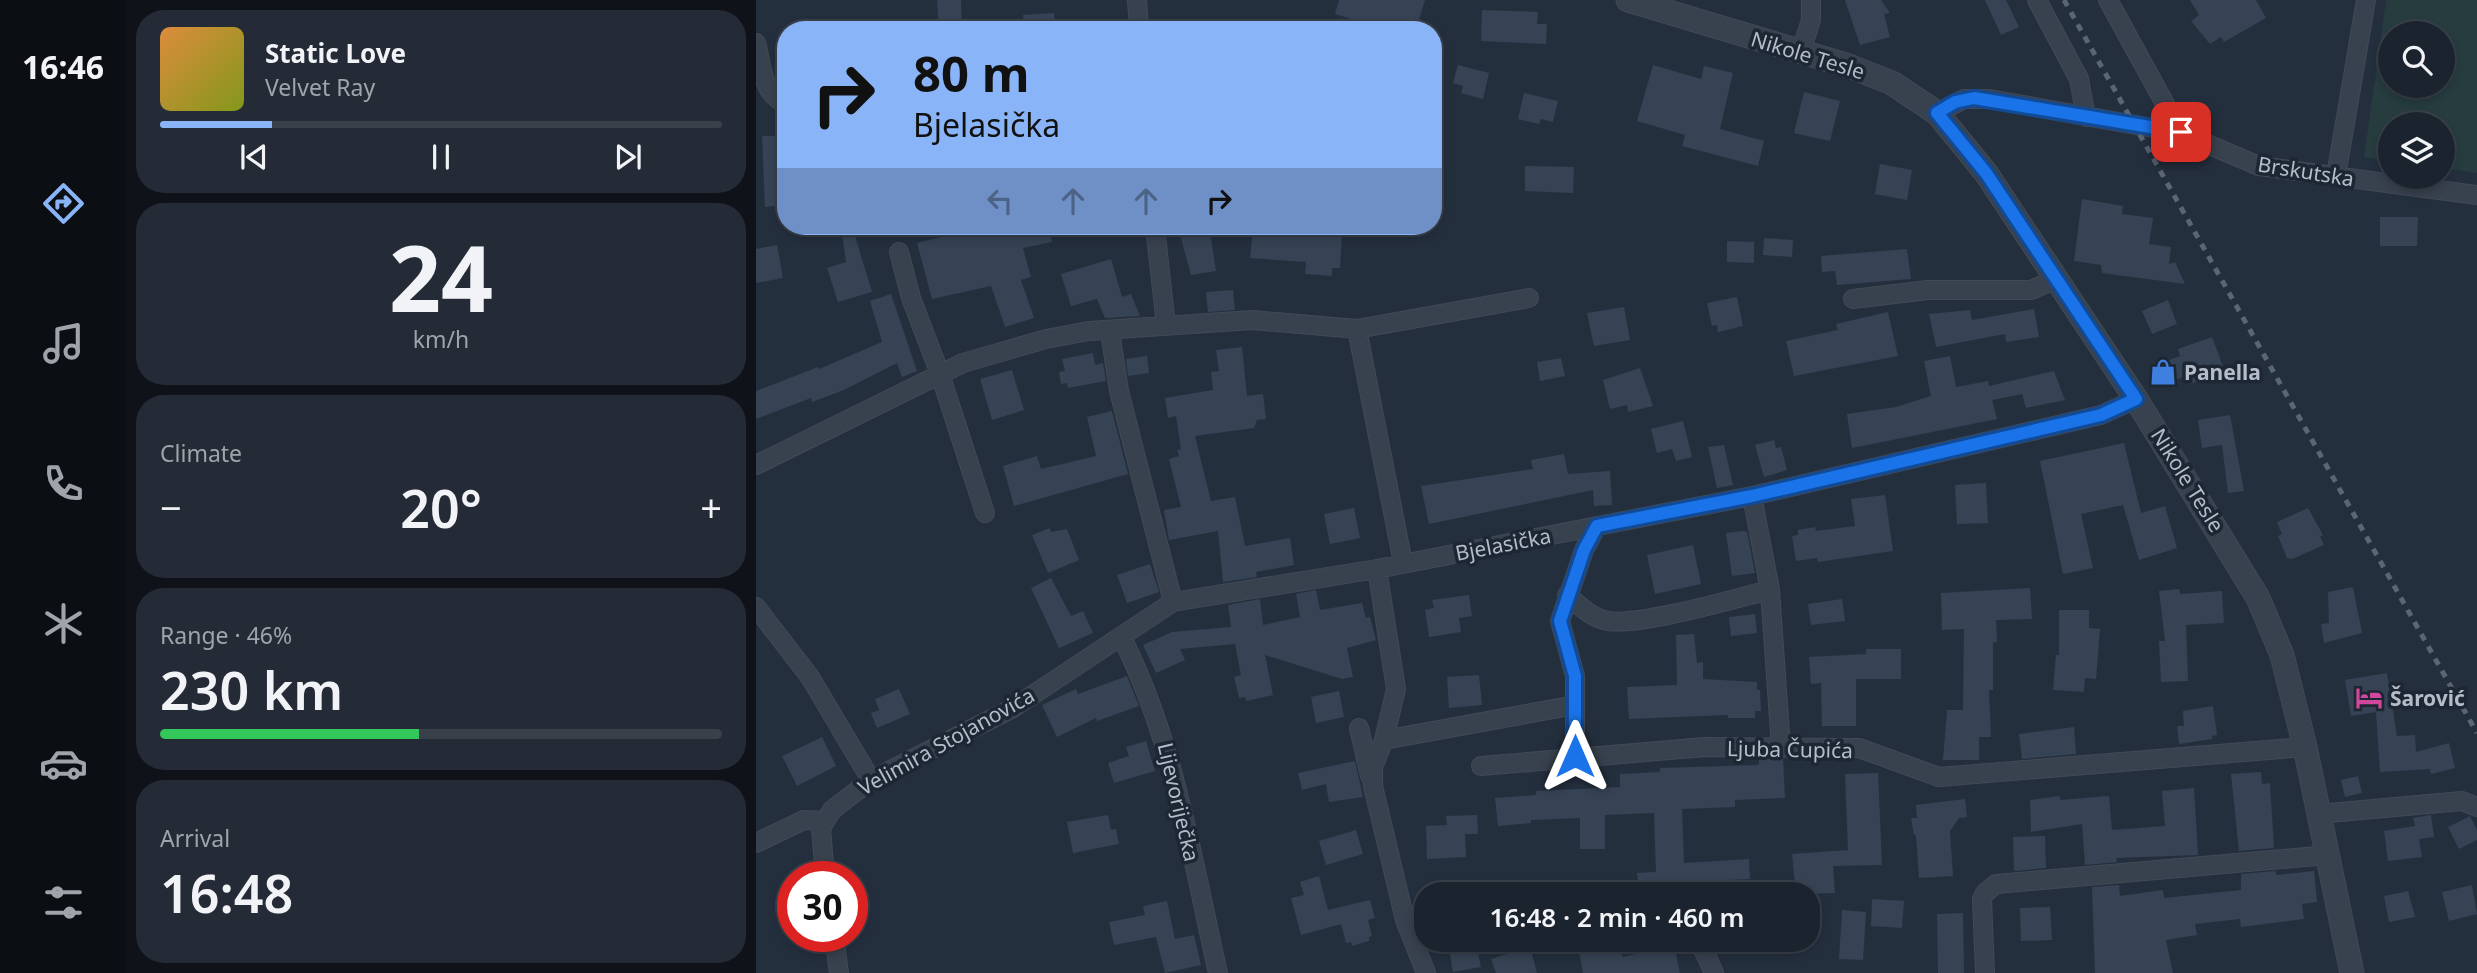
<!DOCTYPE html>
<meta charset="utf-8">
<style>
:root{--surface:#1b232e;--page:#242b36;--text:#f1f3f6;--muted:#a0a4aa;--line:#39404a;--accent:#8ab4f8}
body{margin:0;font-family:"Noto Sans",sans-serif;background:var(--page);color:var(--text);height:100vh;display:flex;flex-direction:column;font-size:26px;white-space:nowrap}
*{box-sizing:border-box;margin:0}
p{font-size:23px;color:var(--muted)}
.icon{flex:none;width:38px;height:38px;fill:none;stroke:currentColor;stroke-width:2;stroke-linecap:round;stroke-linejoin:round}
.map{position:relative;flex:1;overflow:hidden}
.panel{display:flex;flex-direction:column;gap:10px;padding:10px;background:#0f1319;width:630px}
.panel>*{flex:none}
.top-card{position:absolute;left:21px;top:21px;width:665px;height:214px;border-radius:28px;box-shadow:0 4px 10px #0003,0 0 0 2px var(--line);background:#8ab4f8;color:#111;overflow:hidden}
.controls{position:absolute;left:1622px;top:21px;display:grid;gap:14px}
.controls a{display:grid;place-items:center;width:77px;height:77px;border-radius:50%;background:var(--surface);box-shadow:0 4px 10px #0003,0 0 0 2px var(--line);font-size:35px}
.speed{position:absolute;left:21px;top:861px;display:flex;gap:14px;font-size:35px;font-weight:700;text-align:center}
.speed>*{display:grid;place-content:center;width:91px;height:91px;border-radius:50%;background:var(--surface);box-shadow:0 4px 10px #0003,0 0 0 2px var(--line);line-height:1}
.speed .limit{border:10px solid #d22;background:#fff;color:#111}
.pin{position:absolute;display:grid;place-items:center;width:60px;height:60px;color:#fff;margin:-30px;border-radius:14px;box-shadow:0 4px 10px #0006}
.me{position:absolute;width:77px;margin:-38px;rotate:0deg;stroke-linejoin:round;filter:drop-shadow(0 0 5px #0008)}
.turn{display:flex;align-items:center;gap:24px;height:147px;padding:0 21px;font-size:32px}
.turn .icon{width:91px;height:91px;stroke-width:2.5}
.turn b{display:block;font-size:49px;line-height:60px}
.lanes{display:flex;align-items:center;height:66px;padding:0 21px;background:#0003;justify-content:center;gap:35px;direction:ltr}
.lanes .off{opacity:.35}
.big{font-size:52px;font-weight:600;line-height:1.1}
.panel .tile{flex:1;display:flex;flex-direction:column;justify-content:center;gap:10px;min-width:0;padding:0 24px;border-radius:28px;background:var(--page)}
.panel .dial{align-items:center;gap:0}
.dial b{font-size:91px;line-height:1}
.song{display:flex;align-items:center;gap:21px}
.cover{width:84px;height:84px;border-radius:10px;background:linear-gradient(135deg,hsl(30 70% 55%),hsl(70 70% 35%))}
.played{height:7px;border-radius:4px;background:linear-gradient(90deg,var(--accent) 20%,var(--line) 20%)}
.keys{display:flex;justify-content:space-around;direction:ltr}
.heat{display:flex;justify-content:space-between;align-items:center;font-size:38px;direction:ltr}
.charge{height:10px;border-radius:5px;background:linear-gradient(90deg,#34c759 46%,var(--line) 0)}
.trip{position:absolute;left:658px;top:882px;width:406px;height:70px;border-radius:28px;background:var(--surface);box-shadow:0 4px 10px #0003,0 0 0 2px var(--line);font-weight:600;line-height:70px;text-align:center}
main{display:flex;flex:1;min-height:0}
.menu{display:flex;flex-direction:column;width:126px;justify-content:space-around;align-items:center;background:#0b0e12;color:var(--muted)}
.menu .icon{width:49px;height:49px}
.menu .selected{color:var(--accent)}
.menu b{font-size:32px;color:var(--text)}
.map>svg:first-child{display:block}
.green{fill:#263c3f;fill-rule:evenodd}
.building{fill:#364354}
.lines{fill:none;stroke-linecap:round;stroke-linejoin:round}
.minor-casing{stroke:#414a57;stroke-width:20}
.tertiary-casing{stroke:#414a57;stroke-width:25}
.minor{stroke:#38414e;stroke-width:18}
.tertiary{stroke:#38414e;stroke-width:23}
.rail{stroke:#5a6575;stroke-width:5;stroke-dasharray:7 7;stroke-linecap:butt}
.route-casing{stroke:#114b97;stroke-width:18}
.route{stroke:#1a73e8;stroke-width:12}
.labels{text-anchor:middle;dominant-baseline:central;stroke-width:7;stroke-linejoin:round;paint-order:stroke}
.street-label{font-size:21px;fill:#b4bcc9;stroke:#1d2633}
.poi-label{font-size:21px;font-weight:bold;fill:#b4bcc9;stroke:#1d2633;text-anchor:start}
</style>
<main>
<nav class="menu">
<b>16:46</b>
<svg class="icon selected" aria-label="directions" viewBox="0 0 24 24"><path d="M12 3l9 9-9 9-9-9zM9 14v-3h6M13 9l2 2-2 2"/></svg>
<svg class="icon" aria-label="music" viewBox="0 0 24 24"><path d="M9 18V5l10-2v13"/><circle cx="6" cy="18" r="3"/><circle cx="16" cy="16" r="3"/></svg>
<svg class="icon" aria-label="phone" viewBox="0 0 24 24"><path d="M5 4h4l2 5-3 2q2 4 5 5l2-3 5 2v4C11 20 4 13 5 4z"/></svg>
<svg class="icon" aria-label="climate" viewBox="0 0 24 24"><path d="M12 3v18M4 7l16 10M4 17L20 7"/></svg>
<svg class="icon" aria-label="car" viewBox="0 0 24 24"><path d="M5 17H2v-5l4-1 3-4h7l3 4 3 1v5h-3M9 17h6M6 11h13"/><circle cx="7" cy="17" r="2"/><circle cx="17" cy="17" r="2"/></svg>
<svg class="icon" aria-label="filters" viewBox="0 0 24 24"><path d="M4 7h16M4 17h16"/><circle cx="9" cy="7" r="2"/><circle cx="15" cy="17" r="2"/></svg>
</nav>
<section class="panel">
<div class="tile">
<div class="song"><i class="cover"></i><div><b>Static Love</b><p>Velvet Ray</p></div></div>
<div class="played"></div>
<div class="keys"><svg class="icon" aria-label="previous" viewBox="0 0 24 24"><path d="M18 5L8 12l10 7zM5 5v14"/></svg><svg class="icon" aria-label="pause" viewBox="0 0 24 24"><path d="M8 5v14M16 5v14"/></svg><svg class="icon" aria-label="next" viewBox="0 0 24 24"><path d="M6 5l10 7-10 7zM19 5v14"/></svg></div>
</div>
<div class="tile dial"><b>24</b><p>km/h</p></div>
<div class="tile"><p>Climate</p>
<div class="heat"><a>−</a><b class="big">20°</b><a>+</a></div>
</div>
<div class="tile"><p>Range · 46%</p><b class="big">230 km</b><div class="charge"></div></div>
<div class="tile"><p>Arrival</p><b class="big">16:48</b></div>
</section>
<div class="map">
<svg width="1721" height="973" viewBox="0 0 1721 973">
<rect width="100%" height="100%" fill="#242f3e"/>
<!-- green -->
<path class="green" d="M1630,0H1721V173L1687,168V124H1634V161L1608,157ZM1634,33H1687V86H1634Z"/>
<!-- building -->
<path class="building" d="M181,0H205L206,30H183Z
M583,0H669L660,30H631L579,14Z
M1089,0H1125L1134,13L1128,14L1134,37L1104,45Z
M1229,0H1250L1263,27L1245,35Z
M1434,0H1500L1510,18L1468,42L1465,37L1454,44L1435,21L1443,15Z
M726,10L782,12L781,24H791L790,44L725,41Z
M298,13L299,30H268L267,15Z
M702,65L733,73L727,99L705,93L707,86L697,83Z
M897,65L945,79L948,66L977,73L964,129L1008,141L1002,166L926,146L929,135L881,121Z
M1048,92L1084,101L1074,141L1038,133Z
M768,93L802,101L797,122L785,119L783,124L762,119Z
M6,136H30L27,205L9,207Z
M1124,164L1156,170L1151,200L1119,194Z
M769,166L818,167L817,193L769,191Z
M1326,199L1367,206L1366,214L1397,218L1393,244L1415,247L1413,264L1419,262L1429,284L1346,273L1345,265L1318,261Z
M1624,217H1662L1661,246H1624Z
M85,226H96L116,292L82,302L71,268L90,262Z
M208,226H293L296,242L267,248L275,277L265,280L278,318L249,327L235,286L176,299L161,243L209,231Z
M453,226L460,271L435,275L423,231Z
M497,228L586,234L584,268H576V276L549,274L550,262L494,258Z
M1008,238L1037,240L1036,257L1007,255Z
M971,241L998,242V263L971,262Z
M21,245L27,278L0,283V249Z
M1151,249L1155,279L1081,285L1079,271L1066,272L1065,256Z
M355,259L366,297L375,294L384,316L349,318L341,299L315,306L305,274Z
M477,290L479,310L452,312L450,292Z
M135,294L161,371L146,377L141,363L88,390L56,402L55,398L0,419V391L62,367L63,369L126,342L114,301Z
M981,297L987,326L962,332L961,325L956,326L951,303Z
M1412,300L1421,324L1396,334L1386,311Z
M868,307L874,340L838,346L831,313Z
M1278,309L1283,337L1250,342L1249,334L1180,347L1173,314L1214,310L1216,320Z
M1132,312L1142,356L1038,376L1030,341L1082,330L1080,324Z
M1456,337L1469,372L1434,384L1431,376L1404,385L1397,366L1424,356L1422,349Z
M486,347L491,396L507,394L510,419L501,420L498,428L439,436L455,501L479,497L489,546L534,538L538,565L500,572L501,577L467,582L462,531L413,540L408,510L425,507L413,459L423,456L421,450L425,449L420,416L412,418L409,398L457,390L455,372L463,371L460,350Z
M337,353L339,365L347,363L350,381L312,388L311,383L305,384L303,372L309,371L306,359Z
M391,356L393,373L372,376L370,359Z
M1194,356L1200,387L1232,381L1233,386L1298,371L1309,400L1270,408L1266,394L1236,400L1241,419L1096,448L1091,414L1140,407L1175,396L1168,361Z
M805,358L809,376L784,381L781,362Z
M884,368L897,406L872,412L871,405L854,409L847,380Z
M256,370L268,410L236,420L224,379Z
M356,411L372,474L258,506L247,466L281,456L285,469L340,456L331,417Z
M1474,415L1488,491L1472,493L1466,445L1446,448L1442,420Z
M927,421L936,457L920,461L916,449L901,453L895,429Z
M1018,440L1020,448L1025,447L1031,470L1008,477L999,445Z
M1368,443L1385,513L1409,506L1421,548L1383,560L1367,505L1325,514L1337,568L1307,574L1284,461Z
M968,445L977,485L961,488L952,447Z
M808,454L812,474L854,471L856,505L838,506L837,490L673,524L665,486L777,469L775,460Z
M1230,483L1232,523L1201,524L1199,485Z
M1129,495L1137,551L1062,562L1061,558L1040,561L1036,536L1042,535V530L1059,527L1060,531L1099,526L1095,499Z
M598,508L604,538L574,544L568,514Z
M1552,508L1567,535L1564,537L1568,545L1536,559L1531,558L1522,536L1526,534L1521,522Z
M294,528L295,532L311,529L323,560L292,573L276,535Z
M988,531L991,532L999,573L976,576L970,533Z
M937,545L945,584L899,594L891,555Z
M394,564L403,592L371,603L361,575Z
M295,578L315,616L327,611L337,633L303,648L275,588Z
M1597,587L1606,633L1568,643L1565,624L1573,623L1572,592Z
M1274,588L1276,619L1240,620L1241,642H1237V690H1233L1235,737H1223V760H1187L1191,710H1207L1208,629L1186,630L1185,593Z
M1423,589L1424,594L1466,591L1468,623L1430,625L1432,681L1405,682L1403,641H1409L1403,591Z
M560,590L564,610L606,603L610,618L614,617L620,640L591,648L597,677L586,679L509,655L517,695L490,701L489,697L483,698L478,677L485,675L479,644L424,649L429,660L400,673L387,645L416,632L475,627L472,605L504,599L507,625L544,617L540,594Z
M713,595L716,616L703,618L705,632L673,637L669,610L678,608L676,600Z
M1086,599L1089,621L1055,625L1052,604Z
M1303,610H1333V628L1344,629L1340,679L1329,678L1328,692L1297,690L1300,655H1303Z
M999,614L1001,633L975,636L973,617Z
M938,634L941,663L947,662V679L1001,682V690H1004L1005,711H999V718H972V715L873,719L871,687L921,685L920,635Z
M1110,649H1145V679H1100V726H1066L1065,683L1055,684L1053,657L1110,654Z
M1631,673L1641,736L1659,735L1660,752L1693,743L1699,768L1675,774L1674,769L1624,772L1620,712L1595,716L1589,680Z
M723,675L726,705L693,708L691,677Z
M371,676L383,706L341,721L340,718L301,737L286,705L320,689L322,694Z
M143,689L154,714L121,728L115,713L123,710L119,699Z
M583,691L588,717L560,723L555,697Z
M1457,706L1461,735L1456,736V739L1423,744L1421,726H1428L1427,711Z
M1318,727L1320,754L1266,759L1263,734Z
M66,737L80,766L41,786L26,756Z
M390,741L399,771L358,783L352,763L373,756L370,747Z
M1003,759H1027L1029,798L979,800V807L926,809L928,863L993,859L994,879L969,880L970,888L884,894L881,873L900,872L898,813L849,815V849H824V818L775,820V823L742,826L739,798L780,795V791L864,787V774L904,772V768L1003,765Z
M599,761L607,797L573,802L570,784L546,790L542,773Z
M1505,772L1506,784L1514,783L1518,848L1483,851L1475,774Z
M1122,773L1126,865L1077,866L1079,893L1040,894L1036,854L1092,850L1089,774Z
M1602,776L1606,793L1589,797L1585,780Z
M1438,788L1442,855L1360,858L1361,862L1329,865L1326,824L1275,832L1274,800L1304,796V800L1353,796L1356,830L1409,826L1406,791Z
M1209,799L1211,817L1203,818L1194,831L1197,876L1163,878L1160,835H1158L1155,818H1161L1160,805Z
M352,815L355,830L360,829L363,844L317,853L311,822Z
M721,815L722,834H709L710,857L671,859L670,826L691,825L690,816Z
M1675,815L1678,837L1663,839L1666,857L1632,861L1628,831L1659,826L1657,818Z
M1714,816L1721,830V840L1703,849L1692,827Z
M600,830L607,854L570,865L563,841Z
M1289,836L1290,868L1258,871L1257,837Z
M1520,871V875L1558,871L1561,902L1546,904L1548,919L1485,927L1484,919L1439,924L1441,935L1410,940L1417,973H1339L1336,887L1363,885L1364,896L1407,890L1408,898L1485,890V874Z
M563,876L572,910L614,900L619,918L612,920L616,936L613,937V941L596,946L595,942L590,943L585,924L545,935L535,898L548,895L544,882Z
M1716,885L1721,914L1693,921L1686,892Z
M1652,891L1659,917L1633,922L1628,896Z
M1116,899L1148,901L1146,928L1115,926Z
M411,901L419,939L438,935L445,965L409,973L400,937L358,945L353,922L389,915L387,906Z
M1294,907L1296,940L1265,941L1264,908Z
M1086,910L1110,912L1107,960L1083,959Z
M1207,913L1208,973H1182L1181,914Z
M821,940H859L867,957L918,945L924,973H827Z
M720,944L725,967L697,972L693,949Z
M774,947L781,973H740L735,959Z"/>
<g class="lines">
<!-- minor casing -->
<g class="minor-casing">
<path id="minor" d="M381,0L383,30
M1281,0L1323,79L1330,117
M1352,0L1425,133
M0,43C6,64 6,96 30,103
M1045,51L1055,20V0
M1181,113L1208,99H1233L1425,133L1503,166L1721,195
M1580,176L1610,0
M399,226L410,326
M143,252L155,298L184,374L229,513
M1097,299L1172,290H1275L1300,279
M601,329L647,563
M354,332L363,391L417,602
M0,465L207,363L290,339L333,331L496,320L601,329L773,298
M996,496L1014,590L1025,748
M621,569L640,689L628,740L617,767V786L649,920L670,973
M811,595C823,605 835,618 852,621C886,626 976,599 1014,590
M0,607L54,677L115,780
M366,638C419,743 436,859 462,973
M603,728L614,776
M628,740L819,705
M819,756V676L804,621L828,550L841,526
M725,766L949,747L1103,748L1183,777L1549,747
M1562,814L1706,801L1721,807
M0,843L48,820L69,821
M69,877L65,828L76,810L115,780L257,708L417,602L621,569L996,496L1345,415L1380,399
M78,936L83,973
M943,940L958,973
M1229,973L1226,899L1229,893L1240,884L1572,855"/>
</g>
<!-- tertiary casing -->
<g class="tertiary-casing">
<path id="tertiary" d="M872,0L1093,66L1136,83L1181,113L1230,173L1380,399L1502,598L1526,655L1549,747L1596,973"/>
</g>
<!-- minor -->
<use href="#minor" class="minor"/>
<!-- tertiary -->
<use href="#tertiary" class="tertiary"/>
<!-- rail -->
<path class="rail" d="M1308,0L1721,733"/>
</g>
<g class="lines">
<!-- route casing -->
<g class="route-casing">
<path id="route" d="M819,756V676L804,621L828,550L841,526L996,496L1345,415L1380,399L1230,173L1181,113L1199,102L1218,98L1425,132"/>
</g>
<!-- route -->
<use href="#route" class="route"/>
</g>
<!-- icons -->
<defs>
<g id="shop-bare" transform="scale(2.1)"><path d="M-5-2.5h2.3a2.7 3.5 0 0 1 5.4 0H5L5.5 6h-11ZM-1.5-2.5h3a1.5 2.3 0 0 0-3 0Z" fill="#3f7fe0" stroke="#1d2633" stroke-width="2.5" paint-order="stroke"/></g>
<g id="hotel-bare" transform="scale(2.1)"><path d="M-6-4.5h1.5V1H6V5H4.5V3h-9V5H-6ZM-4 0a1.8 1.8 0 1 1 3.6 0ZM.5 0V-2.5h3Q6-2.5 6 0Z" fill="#d1479c" stroke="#1d2633" stroke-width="2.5" paint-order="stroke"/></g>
</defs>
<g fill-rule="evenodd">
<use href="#shop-bare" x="1407" y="372"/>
<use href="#hotel-bare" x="1613" y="698"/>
</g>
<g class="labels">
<!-- street labels -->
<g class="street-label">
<text transform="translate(1052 55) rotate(17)">Nikole Tesle</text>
<text transform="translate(1550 171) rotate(9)">Brskutska</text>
<text transform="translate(1432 480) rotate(58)">Nikole Tesle</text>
<text transform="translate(747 544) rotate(-11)">Bjelasička</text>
<text transform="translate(190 741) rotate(-29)">Velimira Stojanovića</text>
<text transform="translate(1034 749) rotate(1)">Ljuba Čupića</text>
<text transform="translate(423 802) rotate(77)">Lijevoriječka</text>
</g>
<!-- poi labels -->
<g class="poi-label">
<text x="1428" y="372">Panella</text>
<text x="1634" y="698">Šarović</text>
</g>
</g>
</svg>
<div class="controls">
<a><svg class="icon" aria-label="search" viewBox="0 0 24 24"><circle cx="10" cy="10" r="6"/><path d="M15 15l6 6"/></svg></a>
<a><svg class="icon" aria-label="layers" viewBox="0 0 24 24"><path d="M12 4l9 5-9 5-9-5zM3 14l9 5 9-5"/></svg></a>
</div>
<div class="speed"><div class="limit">30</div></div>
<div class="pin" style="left:1425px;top:132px;background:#d93025"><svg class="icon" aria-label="arrive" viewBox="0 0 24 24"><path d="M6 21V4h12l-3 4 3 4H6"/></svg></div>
<svg class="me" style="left:819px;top:756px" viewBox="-20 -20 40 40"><path d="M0-17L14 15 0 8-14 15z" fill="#1a73e8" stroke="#fff" stroke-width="4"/></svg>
<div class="trip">16:48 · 2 min · 460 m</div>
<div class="top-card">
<div class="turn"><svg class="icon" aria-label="right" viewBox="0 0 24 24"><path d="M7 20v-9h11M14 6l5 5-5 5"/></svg><div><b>80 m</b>Bjelasička</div></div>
<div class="lanes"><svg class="icon off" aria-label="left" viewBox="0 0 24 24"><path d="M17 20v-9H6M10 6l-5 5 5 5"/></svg><svg class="icon off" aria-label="ahead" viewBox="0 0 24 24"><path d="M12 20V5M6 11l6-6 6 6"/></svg><svg class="icon off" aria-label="ahead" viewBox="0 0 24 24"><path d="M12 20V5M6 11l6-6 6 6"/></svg><svg class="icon" aria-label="right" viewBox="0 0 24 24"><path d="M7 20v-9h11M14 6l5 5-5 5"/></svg></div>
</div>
</div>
</main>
